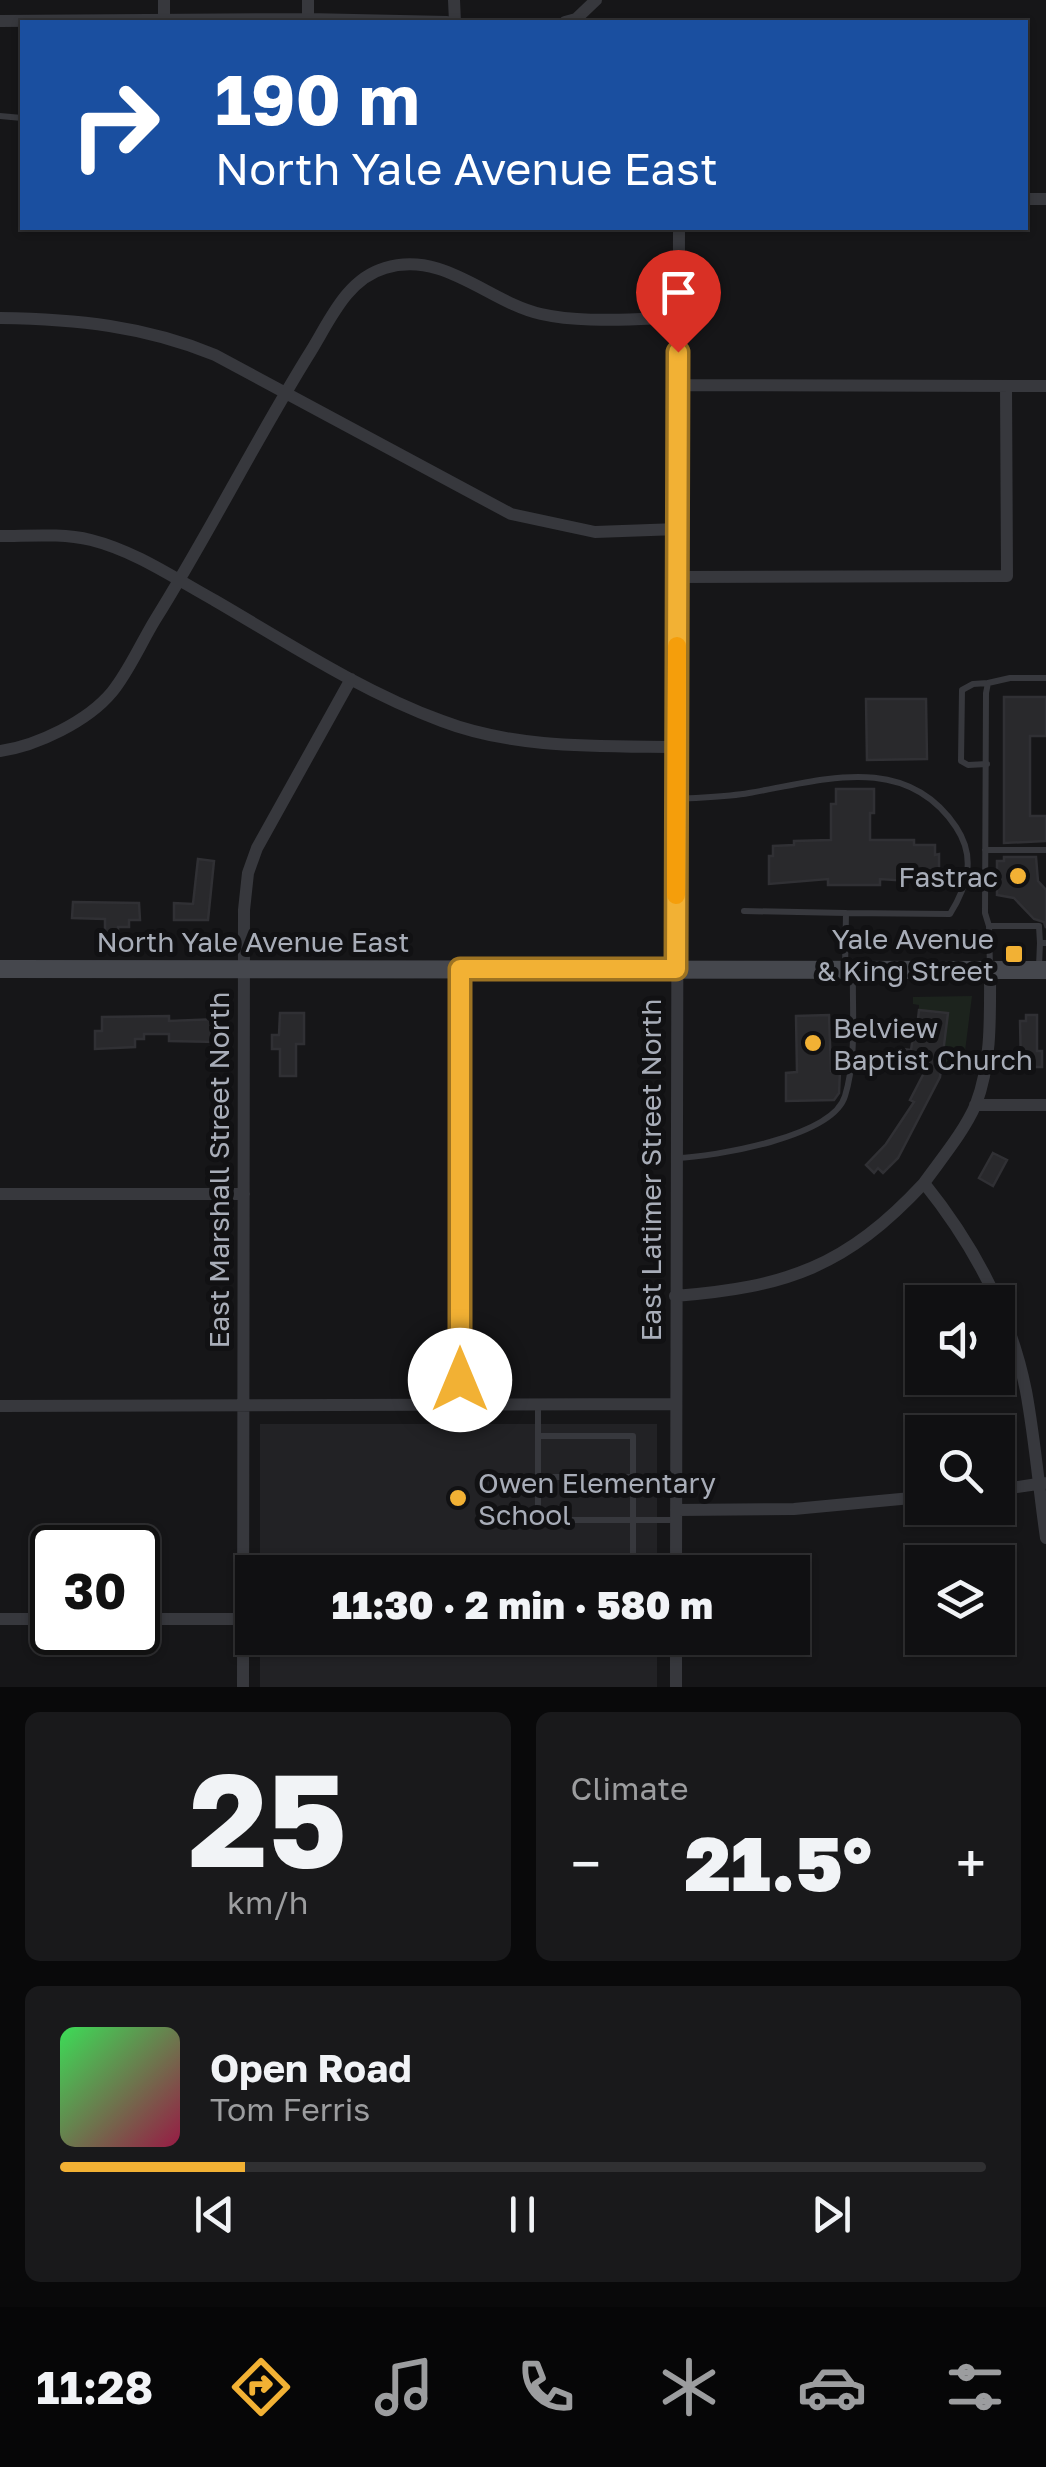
<!DOCTYPE html>
<meta charset="utf-8">
<style>
:root{--surface:#101012;--page:#19191b;--text:#f1f3f6;--muted:#9c9d9f;--line:#303032;--accent:#f2b134}
body{margin:0;font-family:"Golos Text",sans-serif;background:var(--page);color:var(--text);height:100vh;display:flex;flex-direction:column;font-size:38px;white-space:nowrap}
*{box-sizing:border-box;margin:0}
p{font-size:32px;color:var(--muted)}
.icon{flex:none;width:55px;height:55px;fill:none;stroke:currentColor;stroke-width:2;stroke-linecap:round;stroke-linejoin:round}
.map{position:relative;height:1687px;overflow:hidden}
.side{display:flex;flex-direction:column;gap:25px;padding:25px;background:#09090a;flex:1}
.side>*{flex:none}
.guide{position:absolute;left:20px;top:20px;width:1008px;height:210px;border-radius:0px;box-shadow:0 2px 8px #0004,0 0 0 2px var(--line);background:#1a4fa0;color:#fff;overflow:hidden}
.controls{position:absolute;left:905px;top:1285px;display:grid;gap:20px}
.controls a{display:grid;place-items:center;width:110px;height:110px;border-radius:0px;background:var(--surface);box-shadow:0 2px 8px #0004,0 0 0 2px var(--line);font-size:50px}
.speed{position:absolute;left:30px;top:1525px;display:flex;gap:20px;font-size:50px;font-weight:700;text-align:center}
.speed>*{display:grid;place-content:center;width:130px;height:130px;border-radius:50%;background:var(--surface);box-shadow:0 2px 8px #0004,0 0 0 2px var(--line);line-height:1}
.speed .limit{border:5px solid #111;border-radius:15px;background:#fff;color:#111}
.pin{position:absolute;display:grid;place-items:center;width:85px;height:85px;color:#fff;margin:-102px -42px;border-radius:50% 50% 50% 0;rotate:-45deg;box-shadow:0 0 10px #0007}
.pin .icon{rotate:45deg}
.me{position:absolute;width:110px;margin:-55px;rotate:0deg;stroke-linejoin:round;filter:drop-shadow(0 0 8px #0008)}
.turn{display:flex;align-items:center;gap:35px;height:210px;padding:0 30px;font-size:45px}
.turn .icon{width:130px;height:130px;stroke-width:2.5}
.turn b{display:block;font-size:70px;line-height:85px}
.big{font-size:75px;font-weight:800;line-height:1.1}
.side .widget{flex:1;display:flex;flex-direction:column;justify-content:center;gap:15px;min-width:0;padding:0 35px;border-radius:15px;background:var(--page)}
.side .dial{align-items:center;gap:0}
.dial b{font-size:130px;line-height:1}
.song{display:flex;align-items:center;gap:30px}
.cover{width:120px;height:120px;border-radius:15px;background:linear-gradient(135deg,hsl(130 70% 55%),hsl(340 70% 35%))}
.played{height:10px;border-radius:5px;background:linear-gradient(90deg,var(--accent) 20%,var(--line) 20%)}
.keys{display:flex;justify-content:space-around;direction:ltr}
.heat{display:flex;justify-content:space-between;align-items:center;font-size:55px;direction:ltr}
.side .tiles{flex:1;display:grid;gap:25px;grid-template-columns:1fr 1fr}
.widget:last-child{grid-column:span 2}
.trip{position:absolute;left:235px;top:1555px;width:575px;height:100px;border-radius:0px;background:var(--surface);box-shadow:0 2px 8px #0004,0 0 0 2px var(--line);font-weight:800;line-height:100px;text-align:center}
.menu{display:flex;height:160px;justify-content:space-around;align-items:center;background:#060607;color:var(--muted)}
.menu .icon{width:70px;height:70px}
.menu .active{color:var(--accent)}
.menu b{font-size:45px;color:var(--text)}
.map>svg:first-child{display:block}
.built{fill:#222225}
.park{fill:#1c231d}
.building{fill:#29292c;stroke:#303034;stroke-width:2.5}
.lines{fill:none;stroke-linecap:round;stroke-linejoin:round}
.lane{stroke:#37383d;stroke-width:6}
.street{stroke:#37383d;stroke-width:12}
.secondary{stroke:#45474d;stroke-width:18}
.route-casing{stroke:#9d7322;stroke-width:25}
.route{stroke:#f2b134;stroke-width:18}
.slow{stroke:#f59e0b;stroke-width:18}
.poi-dot{fill:#f2b134;stroke:#111113;stroke-width:4}
.labels{text-anchor:middle;dominant-baseline:central;stroke-width:10;stroke-linejoin:round;paint-order:stroke}
.poi-label{font-size:28px;fill:#a8adb8;stroke:#111113;text-anchor:end}
.street-label{font-size:28px;fill:#a8adb8;stroke:#111113}
</style>
<div class="map">
<svg width="1046" height="1687" viewBox="0 0 1046 1687">
<rect width="100%" height="100%" fill="#161618"/>
<!-- built -->
<path class="built" d="M260,1424H657V1572H260Z
M260,1638H657V1687H260Z"/>
<!-- park -->
<path class="park" d="M972,996L962,1075L941,1071L948,1013L919,1010V1005L913,1004V997Z"/>
<!-- building -->
<path class="building" d="M1004,697H1046V736H1030V816H1046V841L1004,843Z
M866,699H926L927,759L867,760Z
M836,789H874V813H870V840H914V845H935V855L939,854V883L880,879V885H828V879L769,884V856H773V846L794,845V841L831,840V804H836Z
M1004,857H1036L1038,881L1046,890V928L1044,922L1034,919L1014,898L997,895V861H1004Z
M198,859L214,861L208,920H174V903L193,904Z
M73,902L139,903L140,920H129V927H118V934L105,935V919L72,918Z
M919,1010L948,1013L940,1077L898,1158L883,1173L878,1168L874,1173L866,1165L886,1144L914,1102L910,1100L925,1071L900,1067L902,1049L911,1050L913,1037H916Z
M280,1013H304V1044H296V1076H280V1049H272V1035H279Z
M829,1015L831,1071H840L839,1093L834,1100L786,1101V1073L797,1072L796,1016Z
M1026,1015H1037V1051H1042V1067H1021L1020,1021H1026Z
M169,1016V1021L218,1019V1042L169,1041V1034H144V1039H135V1047L95,1049V1031H102V1017Z
M993,1153L1007,1160L993,1186L979,1178Z"/>
<g class="lines">
<!-- lane -->
<path class="lane" d="M0,116L22,118
M987,764L968,765L961,761L962,690L973,684L988,683
M680,799C703,797 727,797 749,793C823,780 906,752 956,827C976,857 968,885 950,914L846,913
M985,850H1046
M744,911L846,913L845,969
M989,926H1039L1040,943
M1039,966L1040,943H1046
M990,969L989,926L985,913L986,693L988,683L1010,678H1046
M676,1158C714,1157 833,1137 845,1096C857,1057 852,1011 853,971
M538,1405V1436
M538,1477H633
M633,1572V1436H538V1514L549,1520H675
M596,1638L597,1650"/>
<!-- street -->
<path class="street" d="M164,0V21
M308,0V19
M454,0L455,22
M0,21L308,19L447,22
M565,22L576,19L596,0
M1025,199H1046
M0,318C76,319 145,326 215,355L511,514L595,532L678,529
M678,385L1046,386
M0,536C30,536 61,533 91,540C135,551 174,578 214,600C288,643 361,691 442,721C515,749 598,746 675,747
M678,577L1007,576L1006,386
M0,751C37,746 88,721 112,692C129,671 141,643 155,620C210,532 256,439 311,351C330,320 347,279 385,268C444,250 488,302 541,314C585,324 633,318 678,318
M990,970C990,1014 992,1062 976,1104C964,1132 941,1159 924,1183C973,1244 1011,1315 1026,1391C1035,1440 1039,1490 1046,1538
M975,1105H1046
M0,1194H244
M675,1296C787,1287 846,1267 924,1183
M460,1404L461,969
M0,1406L675,1404
M998,1490L1044,1483
M676,1510L794,1509L922,1497
M676,1572L679,228
M0,1619H52
M138,1619H242
M676,1638V1687
M243,1687L244,910L248,873L257,848L351,679"/>
<!-- secondary -->
<path class="secondary" d="M0,969L1046,970"/>
</g>
<g class="lines">
<!-- route casing -->
<g class="route-casing">
<path id="route" d="M460,1380V969H676L678,352"/>
</g>
<!-- route -->
<use href="#route" class="route"/>
<!-- slow -->
<path class="slow" d="M676,895L677,646"/>
</g>
<!-- markers -->
<g class="poi-dot">
<circle cx="1018" cy="876" r="10"/>
<rect x="1004" y="944" width="20" height="20" rx="5"/>
<circle cx="813" cy="1043" r="10"/>
<circle cx="458" cy="1498" r="10"/>
</g>
<g class="labels">
<!-- poi labels -->
<g class="poi-label">
<text x="998" y="876">Fastrac</text>
<text x="994" y="938">Yale Avenue<tspan x="994" dy="32">&amp; King Street</tspan></text>
<text x="833" y="1027" text-anchor="start">Belview<tspan x="833" dy="32">Baptist Church</tspan></text>
<text x="478" y="1482" text-anchor="start">Owen Elementary<tspan x="478" dy="32">School</tspan></text>
</g>
<!-- street labels -->
<g class="street-label">
<text x="253" y="941">North Yale Avenue East</text>
<text transform="translate(218 1170) rotate(-90)">East Marshall Street North</text>
<text transform="translate(650 1170) rotate(-90)">East Latimer Street North</text>
</g>
</g>
</svg>
<div class="controls">
<a><svg class="icon" aria-label="sound" viewBox="0 0 24 24"><path d="M4 9h4l5-4v14l-5-4H4zM17 9q2 3 0 6"/></svg></a>
<a><svg class="icon" aria-label="search" viewBox="0 0 24 24"><circle cx="10" cy="10" r="6"/><path d="M15 15l6 6"/></svg></a>
<a><svg class="icon" aria-label="layers" viewBox="0 0 24 24"><path d="M12 4l9 5-9 5-9-5zM3 14l9 5 9-5"/></svg></a>
</div>
<div class="speed"><div class="limit">30</div></div>
<div class="pin" style="left:678px;top:352px;background:#d93025"><svg class="icon" aria-label="arrive" viewBox="0 0 24 24"><path d="M6 21V4h12l-3 4 3 4H6"/></svg></div>
<svg class="me" style="left:460px;top:1380px" viewBox="-20 -20 40 40"><circle r="19" fill="#fff"/><path d="M0-13L10 11 0 6-10 11z" fill="#f2b134"/></svg>
<div class="trip">11:30 · 2 min · 580 m</div>
<div class="guide">
<div class="turn"><svg class="icon" aria-label="right" viewBox="0 0 24 24"><path d="M7 20v-9h11M14 6l5 5-5 5"/></svg><div><b>190 m</b>North Yale Avenue East</div></div>
</div>
</div>
<section class="side">
<div class="tiles">
<div class="widget dial"><b>25</b><p>km/h</p></div>
<div class="widget"><p>Climate</p>
<div class="heat"><a>−</a><b class="big">21.5°</b><a>+</a></div>
</div>
<div class="widget">
<div class="song"><i class="cover"></i><div><b>Open Road</b><p>Tom Ferris</p></div></div>
<div class="played"></div>
<div class="keys"><svg class="icon" aria-label="previous" viewBox="0 0 24 24"><path d="M18 5L8 12l10 7zM5 5v14"/></svg><svg class="icon" aria-label="pause" viewBox="0 0 24 24"><path d="M8 5v14M16 5v14"/></svg><svg class="icon" aria-label="next" viewBox="0 0 24 24"><path d="M6 5l10 7-10 7zM19 5v14"/></svg></div>
</div>
</div>
</section>
<nav class="menu">
<b>11:28</b>
<svg class="icon active" aria-label="directions" viewBox="0 0 24 24"><path d="M12 3l9 9-9 9-9-9zM9 14v-3h6M13 9l2 2-2 2"/></svg>
<svg class="icon" aria-label="music" viewBox="0 0 24 24"><path d="M9 18V5l10-2v13"/><circle cx="6" cy="18" r="3"/><circle cx="16" cy="16" r="3"/></svg>
<svg class="icon" aria-label="phone" viewBox="0 0 24 24"><path d="M5 4h4l2 5-3 2q2 4 5 5l2-3 5 2v4C11 20 4 13 5 4z"/></svg>
<svg class="icon" aria-label="climate" viewBox="0 0 24 24"><path d="M12 3v18M4 7l16 10M4 17L20 7"/></svg>
<svg class="icon" aria-label="car" viewBox="0 0 24 24"><path d="M5 17H2v-5l4-1 3-4h7l3 4 3 1v5h-3M9 17h6M6 11h13"/><circle cx="7" cy="17" r="2"/><circle cx="17" cy="17" r="2"/></svg>
<svg class="icon" aria-label="filters" viewBox="0 0 24 24"><path d="M4 7h16M4 17h16"/><circle cx="9" cy="7" r="2"/><circle cx="15" cy="17" r="2"/></svg>
</nav>
